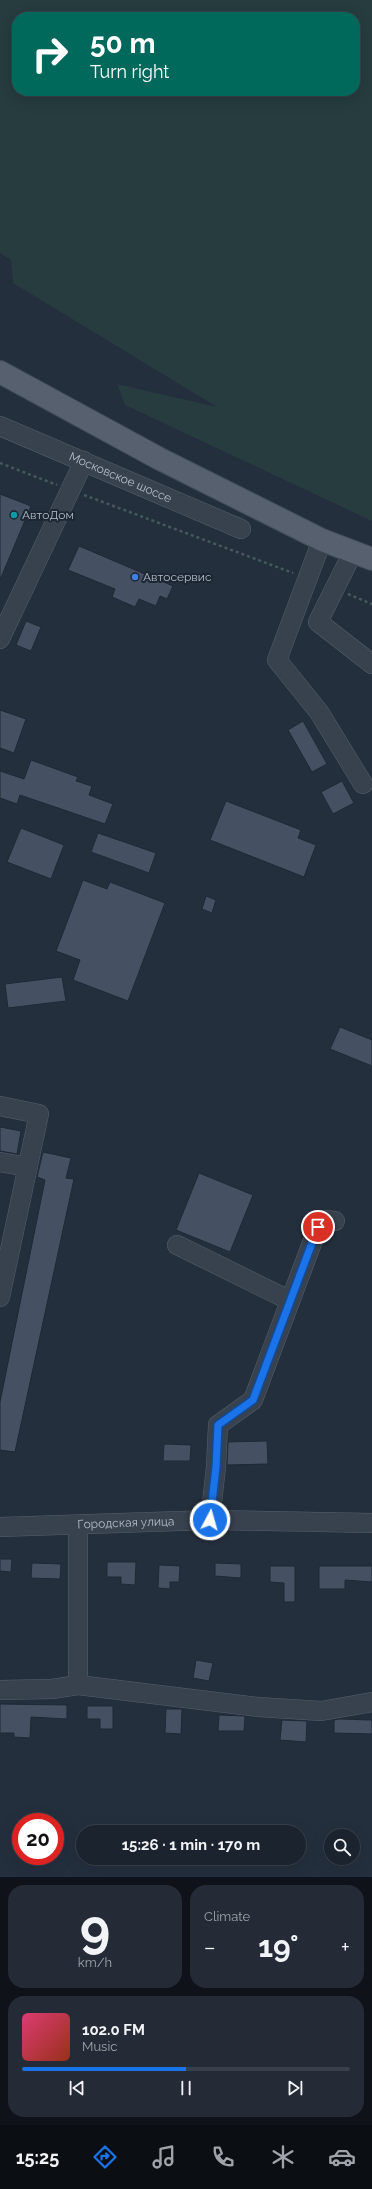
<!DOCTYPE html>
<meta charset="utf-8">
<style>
:root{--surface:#1b232e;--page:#242b36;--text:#f1f3f6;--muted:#a0a4aa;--line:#39404a;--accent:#1a73e8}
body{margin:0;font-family:Raleway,sans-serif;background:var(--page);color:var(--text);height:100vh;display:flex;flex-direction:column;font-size:15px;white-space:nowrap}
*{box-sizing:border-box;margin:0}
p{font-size:13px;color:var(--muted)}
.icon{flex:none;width:22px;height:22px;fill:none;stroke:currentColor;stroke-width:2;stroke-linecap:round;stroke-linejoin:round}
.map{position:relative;height:1877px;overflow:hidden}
.sheet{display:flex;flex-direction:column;gap:8px;padding:8px;background:#0f1319;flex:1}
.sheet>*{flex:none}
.guide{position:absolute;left:12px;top:12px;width:348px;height:84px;border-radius:16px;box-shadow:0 4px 16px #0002,0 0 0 1px var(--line);background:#00695c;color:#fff;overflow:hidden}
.buttons{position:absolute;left:324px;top:1829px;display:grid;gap:8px}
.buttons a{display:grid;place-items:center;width:36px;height:36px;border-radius:50%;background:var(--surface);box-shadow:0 4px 16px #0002,0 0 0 1px var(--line);font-size:20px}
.speed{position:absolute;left:12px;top:1813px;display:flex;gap:8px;font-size:20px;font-weight:700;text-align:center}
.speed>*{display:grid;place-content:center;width:52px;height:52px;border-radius:50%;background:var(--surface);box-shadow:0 4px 16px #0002,0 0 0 1px var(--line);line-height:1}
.speed .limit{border:6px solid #d22;background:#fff;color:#111}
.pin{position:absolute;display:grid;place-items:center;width:34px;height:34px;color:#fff;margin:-17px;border:2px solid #fff;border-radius:50%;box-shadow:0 1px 4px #0007}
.me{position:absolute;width:44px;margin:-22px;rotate:6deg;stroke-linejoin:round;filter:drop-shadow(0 0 3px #0008)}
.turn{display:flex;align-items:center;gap:14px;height:84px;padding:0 12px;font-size:18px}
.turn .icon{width:52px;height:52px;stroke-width:2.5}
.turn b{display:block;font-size:28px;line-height:34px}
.big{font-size:30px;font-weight:700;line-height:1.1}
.sheet .tile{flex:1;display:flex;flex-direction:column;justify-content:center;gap:6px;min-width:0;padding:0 14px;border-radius:16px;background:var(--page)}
.sheet .dial{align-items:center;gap:0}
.dial b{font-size:52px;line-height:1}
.song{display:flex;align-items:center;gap:12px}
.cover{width:48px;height:48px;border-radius:6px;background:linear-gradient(135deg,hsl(340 70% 55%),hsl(10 70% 35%))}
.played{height:4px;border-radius:2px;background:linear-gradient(90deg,var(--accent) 50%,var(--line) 50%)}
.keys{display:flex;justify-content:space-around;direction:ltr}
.heat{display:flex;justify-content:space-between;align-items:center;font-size:22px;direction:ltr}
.sheet .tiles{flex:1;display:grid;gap:8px;grid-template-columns:1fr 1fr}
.tile:last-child{grid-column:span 2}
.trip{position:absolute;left:76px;top:1825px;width:230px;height:40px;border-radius:20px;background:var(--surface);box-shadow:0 4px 16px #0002,0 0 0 1px var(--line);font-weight:700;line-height:40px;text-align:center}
.tabs{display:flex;height:64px;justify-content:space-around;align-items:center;background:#0b0e12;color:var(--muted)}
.tabs .icon{width:28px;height:28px}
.tabs .selected{color:var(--accent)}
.tabs b{font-size:18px;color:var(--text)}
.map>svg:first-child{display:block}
.green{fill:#263c3f;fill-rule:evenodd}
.building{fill:#455162;stroke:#1f2835}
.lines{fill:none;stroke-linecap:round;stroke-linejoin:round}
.minor-casing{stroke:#565f6c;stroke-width:20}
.major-casing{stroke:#414a57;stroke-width:24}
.path{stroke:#44595c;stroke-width:2.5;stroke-dasharray:3 3;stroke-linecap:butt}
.minor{stroke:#38414e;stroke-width:19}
.major{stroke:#56606e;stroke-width:22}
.route-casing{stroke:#114b97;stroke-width:10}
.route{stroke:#1a73e8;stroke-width:7}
.culture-dot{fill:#0f9aa8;stroke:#1d2633;stroke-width:1.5}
.shop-dot{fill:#3f7fe0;stroke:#1d2633;stroke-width:1.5}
.labels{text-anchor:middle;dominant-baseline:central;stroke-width:4;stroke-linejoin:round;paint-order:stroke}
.street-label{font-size:12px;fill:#b4bcc9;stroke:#1d2633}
.poi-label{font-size:12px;fill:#b4bcc9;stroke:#1d2633;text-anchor:start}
</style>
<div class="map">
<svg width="372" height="1877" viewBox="0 0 372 1877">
<rect width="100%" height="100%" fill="#242f3e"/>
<!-- green -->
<path class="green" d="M0,0H372V521L125,405L117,384L217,407L13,283L11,260L0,253ZM17,17H355V91H17Z"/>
<!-- building -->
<path class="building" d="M0,494L31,506L0,580Z
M79,546L173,586L167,599L160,596L156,606L139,599L135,607L112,597L115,589L68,570Z
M26,621L41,627L31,651L16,645Z
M0,710L26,719L14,753L0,748Z
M303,721L327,764L312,772L288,730Z
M31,760L78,777L76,781L92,786L89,795L113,804L105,824L20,795L17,804L0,798V771L24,779Z
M342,781L354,803L333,814L321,792Z
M226,801L301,830L298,838L316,845L304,877L210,840Z
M21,828L64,845L51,879L7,862Z
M98,833L156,853L149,873L91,852Z
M83,880L107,889L110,882L165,903L128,1001L73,980L80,960L56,951Z
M206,896L216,900L212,913L202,909Z
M62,977L66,1001L8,1008L5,984Z
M340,1027L372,1040V1066L330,1049Z
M0,1127L21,1131L17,1154L0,1151Z
M43,1152L71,1158L66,1178L74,1179L15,1452L0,1450V1402L45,1180L37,1177Z
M199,1173L253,1195L230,1252L176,1230Z
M267,1441L268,1464L227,1465L228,1442Z
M164,1444L191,1445L190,1461H163Z
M0,1559H12L11,1572L0,1571Z
M107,1562H136L135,1585L121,1584V1577H107Z
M32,1563L61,1564L60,1579L31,1578Z
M215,1563L241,1564V1578L215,1576Z
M159,1565L180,1566L179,1582H170V1589L158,1588Z
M270,1566H295V1602H284V1583L270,1582Z
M319,1566H372V1582L345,1580V1589H319Z
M196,1660L213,1663L209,1681L193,1678Z
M0,1704L67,1705V1719L31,1717L30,1738L14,1737V1733H0Z
M87,1706H113V1729H100V1719H87Z
M166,1709H182L181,1734L165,1733Z
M219,1715L245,1716L244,1731H218Z
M339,1719L372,1720V1734L334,1733V1720Z
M282,1720L307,1721L306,1742L280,1740Z"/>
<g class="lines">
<!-- minor casing -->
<g class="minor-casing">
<g id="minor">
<path id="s1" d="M0,426L241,529"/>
<path d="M322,540L277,660L319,712L363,784"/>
<path d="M353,552L318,622L372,664"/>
<path d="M0,639L84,461"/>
<path d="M0,1106L39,1114L0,1297"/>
<path d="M0,1162L28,1167"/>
<path d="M177,1245L289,1300"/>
<path d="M210,1520L216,1467L218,1425L253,1400L318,1227L325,1220L335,1221"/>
<path d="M78,1525V1685"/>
<path id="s2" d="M0,1527L210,1520L372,1523"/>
<path d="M0,1690L52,1689L78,1685L258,1707L321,1711L372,1702"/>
</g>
</g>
<!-- major casing -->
<g class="major-casing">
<path id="major" d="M0,372L160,459L322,540L372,559"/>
</g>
<!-- path -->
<path class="path" d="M0,463L57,485
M84,495L293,573
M348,594L372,604"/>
<!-- minor -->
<use href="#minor" class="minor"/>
<!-- major -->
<use href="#major" class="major"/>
</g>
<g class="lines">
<!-- route casing -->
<g class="route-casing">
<path id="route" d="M210,1520L216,1467L218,1425L253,1400L318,1227"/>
</g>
<!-- route -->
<use href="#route" class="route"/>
</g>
<!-- markers -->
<circle class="culture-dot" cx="14" cy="515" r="4"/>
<circle class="shop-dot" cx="135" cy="577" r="4"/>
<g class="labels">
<!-- street labels -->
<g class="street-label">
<text stroke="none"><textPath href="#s1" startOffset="131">Московское шоссе</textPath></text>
<text stroke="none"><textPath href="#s2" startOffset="126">Городская улица</textPath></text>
</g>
<!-- poi labels -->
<g class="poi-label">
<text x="22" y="515">АвтоДом</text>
<text x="143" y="577">Автосервис</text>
</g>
</g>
</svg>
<div class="buttons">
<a><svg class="icon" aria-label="search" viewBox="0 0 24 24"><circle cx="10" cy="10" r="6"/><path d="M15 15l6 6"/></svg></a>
</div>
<div class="speed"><div class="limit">20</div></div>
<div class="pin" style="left:318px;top:1227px;background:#d93025"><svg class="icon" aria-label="arrive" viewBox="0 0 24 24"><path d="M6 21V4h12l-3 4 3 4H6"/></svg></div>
<svg class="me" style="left:210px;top:1520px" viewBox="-20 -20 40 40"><circle r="17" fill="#1a73e8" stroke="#fff" stroke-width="3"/><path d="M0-11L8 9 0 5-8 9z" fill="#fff"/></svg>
<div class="trip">15:26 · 1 min · 170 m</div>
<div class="guide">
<div class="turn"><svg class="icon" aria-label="right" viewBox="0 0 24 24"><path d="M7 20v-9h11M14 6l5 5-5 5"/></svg><div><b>50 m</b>Turn right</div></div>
</div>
</div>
<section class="sheet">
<div class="tiles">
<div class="tile dial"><b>9</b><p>km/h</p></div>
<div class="tile"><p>Climate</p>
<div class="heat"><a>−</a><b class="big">19°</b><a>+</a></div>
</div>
<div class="tile">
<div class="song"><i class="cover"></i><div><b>102.0 FM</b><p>Music</p></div></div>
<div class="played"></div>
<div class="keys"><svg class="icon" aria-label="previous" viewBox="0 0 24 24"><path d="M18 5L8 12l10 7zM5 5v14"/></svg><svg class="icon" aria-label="pause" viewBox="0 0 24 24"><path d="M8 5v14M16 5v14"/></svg><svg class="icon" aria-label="next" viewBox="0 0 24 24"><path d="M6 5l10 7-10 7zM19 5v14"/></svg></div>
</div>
</div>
</section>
<nav class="tabs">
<b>15:25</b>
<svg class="icon selected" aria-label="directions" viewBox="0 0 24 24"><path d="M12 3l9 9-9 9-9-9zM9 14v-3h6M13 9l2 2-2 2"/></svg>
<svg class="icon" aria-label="music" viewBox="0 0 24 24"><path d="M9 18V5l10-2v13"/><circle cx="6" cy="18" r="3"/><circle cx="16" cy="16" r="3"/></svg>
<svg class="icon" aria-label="phone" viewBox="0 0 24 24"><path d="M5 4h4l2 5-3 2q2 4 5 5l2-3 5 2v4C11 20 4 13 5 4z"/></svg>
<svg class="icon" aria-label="climate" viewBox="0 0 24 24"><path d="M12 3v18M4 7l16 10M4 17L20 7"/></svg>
<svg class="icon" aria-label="car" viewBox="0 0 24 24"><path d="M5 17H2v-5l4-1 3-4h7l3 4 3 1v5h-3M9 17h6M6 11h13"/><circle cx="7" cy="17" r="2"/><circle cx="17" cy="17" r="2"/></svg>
</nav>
